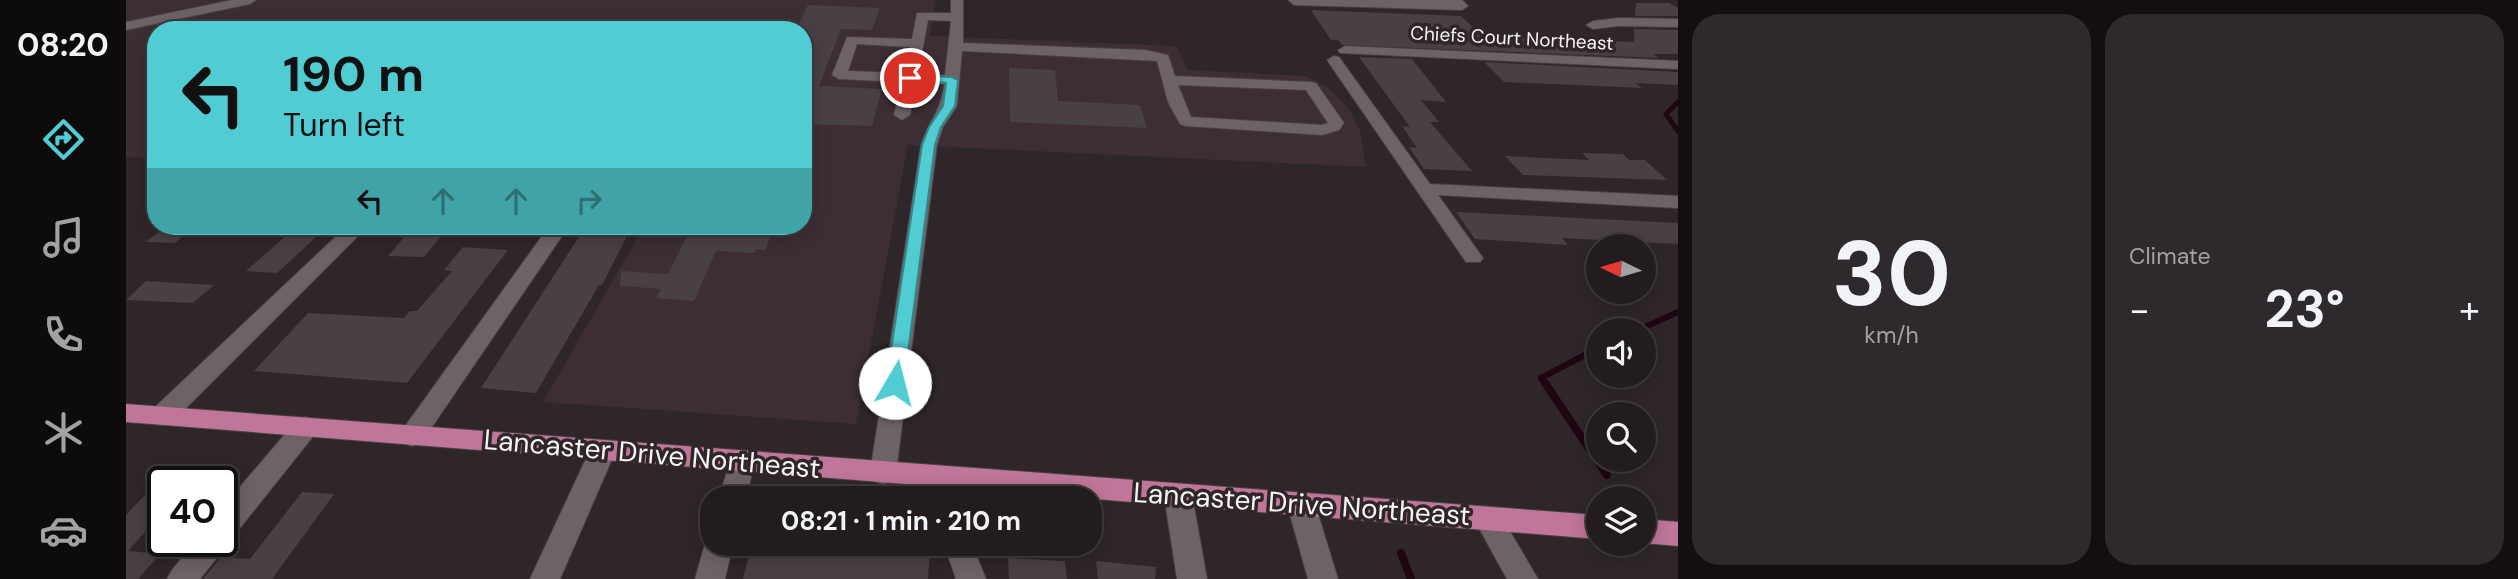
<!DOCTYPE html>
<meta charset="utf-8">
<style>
:root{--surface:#221c1f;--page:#2e292c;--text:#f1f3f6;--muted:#a2a1a4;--line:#3f3a3d;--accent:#51ccd3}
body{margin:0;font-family:"DM Sans",sans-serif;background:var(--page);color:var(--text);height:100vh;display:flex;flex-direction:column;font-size:26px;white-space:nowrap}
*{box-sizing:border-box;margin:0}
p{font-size:23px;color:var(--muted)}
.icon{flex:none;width:38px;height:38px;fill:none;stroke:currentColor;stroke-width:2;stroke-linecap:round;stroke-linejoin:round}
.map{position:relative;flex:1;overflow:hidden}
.drawer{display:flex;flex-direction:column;gap:14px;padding:14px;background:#130f11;width:840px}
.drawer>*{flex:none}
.hud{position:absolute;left:21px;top:21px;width:665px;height:214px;border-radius:28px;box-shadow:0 4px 18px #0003,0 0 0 2px var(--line);background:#51ccd3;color:#111;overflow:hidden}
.needle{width:46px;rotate:275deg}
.tools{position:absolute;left:1460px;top:234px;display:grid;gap:14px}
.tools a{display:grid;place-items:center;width:70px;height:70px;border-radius:50%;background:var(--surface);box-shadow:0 4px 18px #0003,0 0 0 2px var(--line);font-size:35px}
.speed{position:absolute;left:21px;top:466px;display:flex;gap:14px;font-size:35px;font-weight:700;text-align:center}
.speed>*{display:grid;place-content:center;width:91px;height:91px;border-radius:50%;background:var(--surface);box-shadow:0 4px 18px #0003,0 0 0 2px var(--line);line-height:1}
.speed .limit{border:4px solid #111;border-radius:10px;background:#fff;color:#111}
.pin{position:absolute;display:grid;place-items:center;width:60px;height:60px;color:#fff;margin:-30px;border:4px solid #fff;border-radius:50%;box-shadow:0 2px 7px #0007}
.me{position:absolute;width:77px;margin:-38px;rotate:8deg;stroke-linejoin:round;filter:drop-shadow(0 0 5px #0008)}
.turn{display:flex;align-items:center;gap:24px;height:147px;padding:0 21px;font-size:32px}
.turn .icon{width:91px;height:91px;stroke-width:2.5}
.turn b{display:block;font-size:49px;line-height:60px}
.lanes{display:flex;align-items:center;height:66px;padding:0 21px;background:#0003;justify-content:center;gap:35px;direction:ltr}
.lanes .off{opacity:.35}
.big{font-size:52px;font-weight:700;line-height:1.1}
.drawer .tile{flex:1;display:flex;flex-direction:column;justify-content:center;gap:10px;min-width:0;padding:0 24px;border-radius:28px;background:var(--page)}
.drawer .dial{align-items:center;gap:0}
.dial b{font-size:91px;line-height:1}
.heat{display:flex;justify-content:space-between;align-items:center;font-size:38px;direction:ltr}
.drawer .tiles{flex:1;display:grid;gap:14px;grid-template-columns:repeat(2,1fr)}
.trip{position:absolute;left:574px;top:486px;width:402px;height:70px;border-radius:28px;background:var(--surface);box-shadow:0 4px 18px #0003,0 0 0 2px var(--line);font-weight:700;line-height:70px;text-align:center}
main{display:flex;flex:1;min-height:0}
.menu{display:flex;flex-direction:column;width:126px;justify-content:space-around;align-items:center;background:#0e0b0c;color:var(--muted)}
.menu .icon{width:49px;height:49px}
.menu .on{color:var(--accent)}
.menu b{font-size:32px;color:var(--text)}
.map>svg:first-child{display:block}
.built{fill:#3c2e34}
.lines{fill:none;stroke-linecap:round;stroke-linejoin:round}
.stream-far2{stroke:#200513;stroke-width:5}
.stream-far1{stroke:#200513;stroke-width:6}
.stream{stroke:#200513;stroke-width:8}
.building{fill:#494044}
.minor-casing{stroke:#484144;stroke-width:2}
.major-casing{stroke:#484144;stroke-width:2}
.minor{fill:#6d6367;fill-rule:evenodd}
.major{fill:#bf7699;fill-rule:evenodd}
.route{fill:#51ccd3;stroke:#358589;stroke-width:2}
.labels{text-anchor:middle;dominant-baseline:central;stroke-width:7;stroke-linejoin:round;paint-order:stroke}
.far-street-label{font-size:19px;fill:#f7f2f4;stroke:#2e2629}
.near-street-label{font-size:28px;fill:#f7f2f4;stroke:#2e2629}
</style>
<main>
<nav class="menu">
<b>08:20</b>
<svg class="icon on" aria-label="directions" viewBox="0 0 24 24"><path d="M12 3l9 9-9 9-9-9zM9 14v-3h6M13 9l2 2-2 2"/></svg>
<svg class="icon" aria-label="music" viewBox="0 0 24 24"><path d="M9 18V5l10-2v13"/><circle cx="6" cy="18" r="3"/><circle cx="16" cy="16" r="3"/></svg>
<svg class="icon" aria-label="phone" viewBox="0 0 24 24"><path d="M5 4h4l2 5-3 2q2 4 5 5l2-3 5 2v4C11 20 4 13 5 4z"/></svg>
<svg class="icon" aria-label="climate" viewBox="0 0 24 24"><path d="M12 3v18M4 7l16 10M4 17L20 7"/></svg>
<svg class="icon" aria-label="car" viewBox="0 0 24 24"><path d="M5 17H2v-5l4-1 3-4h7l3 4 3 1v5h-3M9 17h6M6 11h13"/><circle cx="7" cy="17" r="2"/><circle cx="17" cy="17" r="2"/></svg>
</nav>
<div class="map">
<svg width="1552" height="579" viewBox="0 0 1552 579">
<rect width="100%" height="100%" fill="#2e2629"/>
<!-- built -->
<path class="built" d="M0,0H810L804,36L1050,46L1062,70L1180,76L1203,88L1223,109L1234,131L1240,167L782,145L730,424L417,402L518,226H677V30H30V158L0,157Z"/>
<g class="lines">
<!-- stream-far2 -->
<path class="stream-far2" d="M1552,102L1540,114L1552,131"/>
<!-- stream-far1 -->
<path class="stream-far1" d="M1510,331L1552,312
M1420,385L1415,378L1472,348"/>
<!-- stream -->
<path class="stream" d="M1419,383L1481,475
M1275,553L1285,579"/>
</g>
<!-- building -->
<path class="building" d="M1510,3H1543L1552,8V16H1509Z
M682,5L754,8L746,30L715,29L693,86L756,89L746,126L677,124V27H671Z
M1185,10L1335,16L1356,36L1508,42V29L1552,30V54H1527L1533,58L1216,45L1212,40H1205Z
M1233,57L1286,59L1320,102L1295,100L1313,122H1304L1346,171L1298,169L1283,147L1291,148L1276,126L1284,127Z
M1358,62L1552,72V85L1509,83L1516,88L1378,82Z
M883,68L929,70L932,101L1014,105L1021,128L884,122Z
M1456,153L1497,154L1503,160H1519L1541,180L1397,175L1379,156L1463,160Z
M1330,212L1552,223V244L1436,238L1442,245L1349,239Z
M40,226H70L49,243L20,242Z
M171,226L200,228L151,273L120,271Z
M460,226L505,228L476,285H473L410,393L355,388Z
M566,226L648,227L639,250L630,249L628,253L590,251L568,301L530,298L535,289L494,286L495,271L542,274Z
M285,229L320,231L298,257L262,256Z
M337,247L382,250L281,383L128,371L182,313L278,318L284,311H291L326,271L318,270Z
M20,281L88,285L67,303L0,300Z
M37,476V512L2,551L34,554L12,579H0V515Z
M176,492L208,494L146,579H77L95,557L124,559Z
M626,544H682L745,549L746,544H751L804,548L802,579H617Z
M882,558L939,561L941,579H883Z
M970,561L1030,567L1029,579H972Z"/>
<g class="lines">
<!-- minor casing -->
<g class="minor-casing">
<path id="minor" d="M106,0H130L124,4L0,30V22Z
M825,0H837V43L1019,50L1042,55L1049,76L1185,82L1190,83L1218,123L1213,130L1196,135L1060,126L1054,124L1042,102L1031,61L836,51L831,106L817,127L811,145L770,473L766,481L757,484L748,481L744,473L795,145C803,120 815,112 818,84L790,83L784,115L776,120L768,115L776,82L713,79L706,75L721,37L786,39L791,13H825ZM802,20L825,21L819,75L792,74ZM731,44L784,47L778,73L722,71ZM1052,85L1180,90L1202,123L1196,125L1065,117Z
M1162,0H1336L1342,6L1336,10L1168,5Z
M1493,18L1552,19V27L1493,26L1467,29L1460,25L1467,21Z
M1219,46L1552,61V69L1214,53L1212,50Z
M1208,56L1213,57L1304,184L1552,196V208L1312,195L1357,258L1354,262H1340L1201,60Z
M221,226H242L45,423L36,425L27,423L24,416L27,409Z
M415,226H433L436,236L295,443L286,446L277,443L273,436L277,429L416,236Z
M180,417L189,420L193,427L189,434L106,538L101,539L97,550L74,579H41L46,570L70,541H96V508L171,420Z
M477,440L486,443L490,450L434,579H404L464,450L468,443Z
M616,451L625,454L629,461L620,499H592L607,454Z
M833,468L842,471L846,479V499H818L820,479L824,471Z
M1052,484L1062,487L1066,495L1081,579H1051L1038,495L1042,487Z
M1175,493L1185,496L1189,504L1212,579H1182L1161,504L1165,496Z
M1362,507L1372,511L1412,579H1381L1348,519L1352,511Z
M586,534V544H607L599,579H569L579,544Z
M818,544H846L860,579H830Z"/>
</g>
<!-- major casing -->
<g class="major-casing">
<path id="major" d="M0,404L1472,515V539L0,422Z
M1517,519L1552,522V546L1517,543Z"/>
</g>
<!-- minor -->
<use href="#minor" class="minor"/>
<!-- major -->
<use href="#major" class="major"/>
</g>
<!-- route -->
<path class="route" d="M784,75L826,77L832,80L829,106L815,127L809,145L778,383L776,388H763L760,383L796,145L803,127L817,106L820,83L780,80V76Z"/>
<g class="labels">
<!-- far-street labels -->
<g class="far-street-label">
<text transform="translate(1386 38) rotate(3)">Chiefs Court Northeast</text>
</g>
<!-- near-street labels -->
<g class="near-street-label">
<text transform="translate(526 454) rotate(5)">Lancaster Drive Northeast</text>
<text transform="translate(1176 504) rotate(4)">Lancaster Drive Northeast</text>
</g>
</g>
</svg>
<div class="tools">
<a><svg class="needle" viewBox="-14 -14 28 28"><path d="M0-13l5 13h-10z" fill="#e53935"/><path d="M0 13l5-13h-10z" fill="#a2a1a4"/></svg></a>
<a><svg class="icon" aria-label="sound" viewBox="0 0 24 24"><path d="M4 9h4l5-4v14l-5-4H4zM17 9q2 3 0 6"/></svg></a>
<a><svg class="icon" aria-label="search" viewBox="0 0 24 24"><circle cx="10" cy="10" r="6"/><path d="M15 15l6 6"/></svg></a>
<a><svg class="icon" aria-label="layers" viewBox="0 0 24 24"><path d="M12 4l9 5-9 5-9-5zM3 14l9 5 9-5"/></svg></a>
</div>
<div class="speed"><div class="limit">40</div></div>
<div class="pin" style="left:784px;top:78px;background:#d93025"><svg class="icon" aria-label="arrive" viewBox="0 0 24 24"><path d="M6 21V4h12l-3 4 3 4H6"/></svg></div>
<svg class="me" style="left:769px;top:383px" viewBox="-20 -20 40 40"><circle r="19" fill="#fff"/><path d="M0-13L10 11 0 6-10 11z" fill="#51ccd3"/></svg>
<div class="trip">08:21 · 1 min · 210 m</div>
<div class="hud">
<div class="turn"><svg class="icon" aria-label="left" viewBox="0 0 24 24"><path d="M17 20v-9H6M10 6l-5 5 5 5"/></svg><div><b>190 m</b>Turn left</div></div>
<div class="lanes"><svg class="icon" aria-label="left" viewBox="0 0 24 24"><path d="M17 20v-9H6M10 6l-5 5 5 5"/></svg><svg class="icon off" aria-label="ahead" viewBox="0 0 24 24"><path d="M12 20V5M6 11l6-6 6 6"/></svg><svg class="icon off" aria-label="ahead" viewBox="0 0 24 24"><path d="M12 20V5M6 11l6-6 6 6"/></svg><svg class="icon off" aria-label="right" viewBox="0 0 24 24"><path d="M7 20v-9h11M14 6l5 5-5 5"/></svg></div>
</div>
</div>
<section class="drawer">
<div class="tiles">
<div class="tile dial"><b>30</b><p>km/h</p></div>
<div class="tile"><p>Climate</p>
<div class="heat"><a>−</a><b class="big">23°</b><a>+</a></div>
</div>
</div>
</section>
</main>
